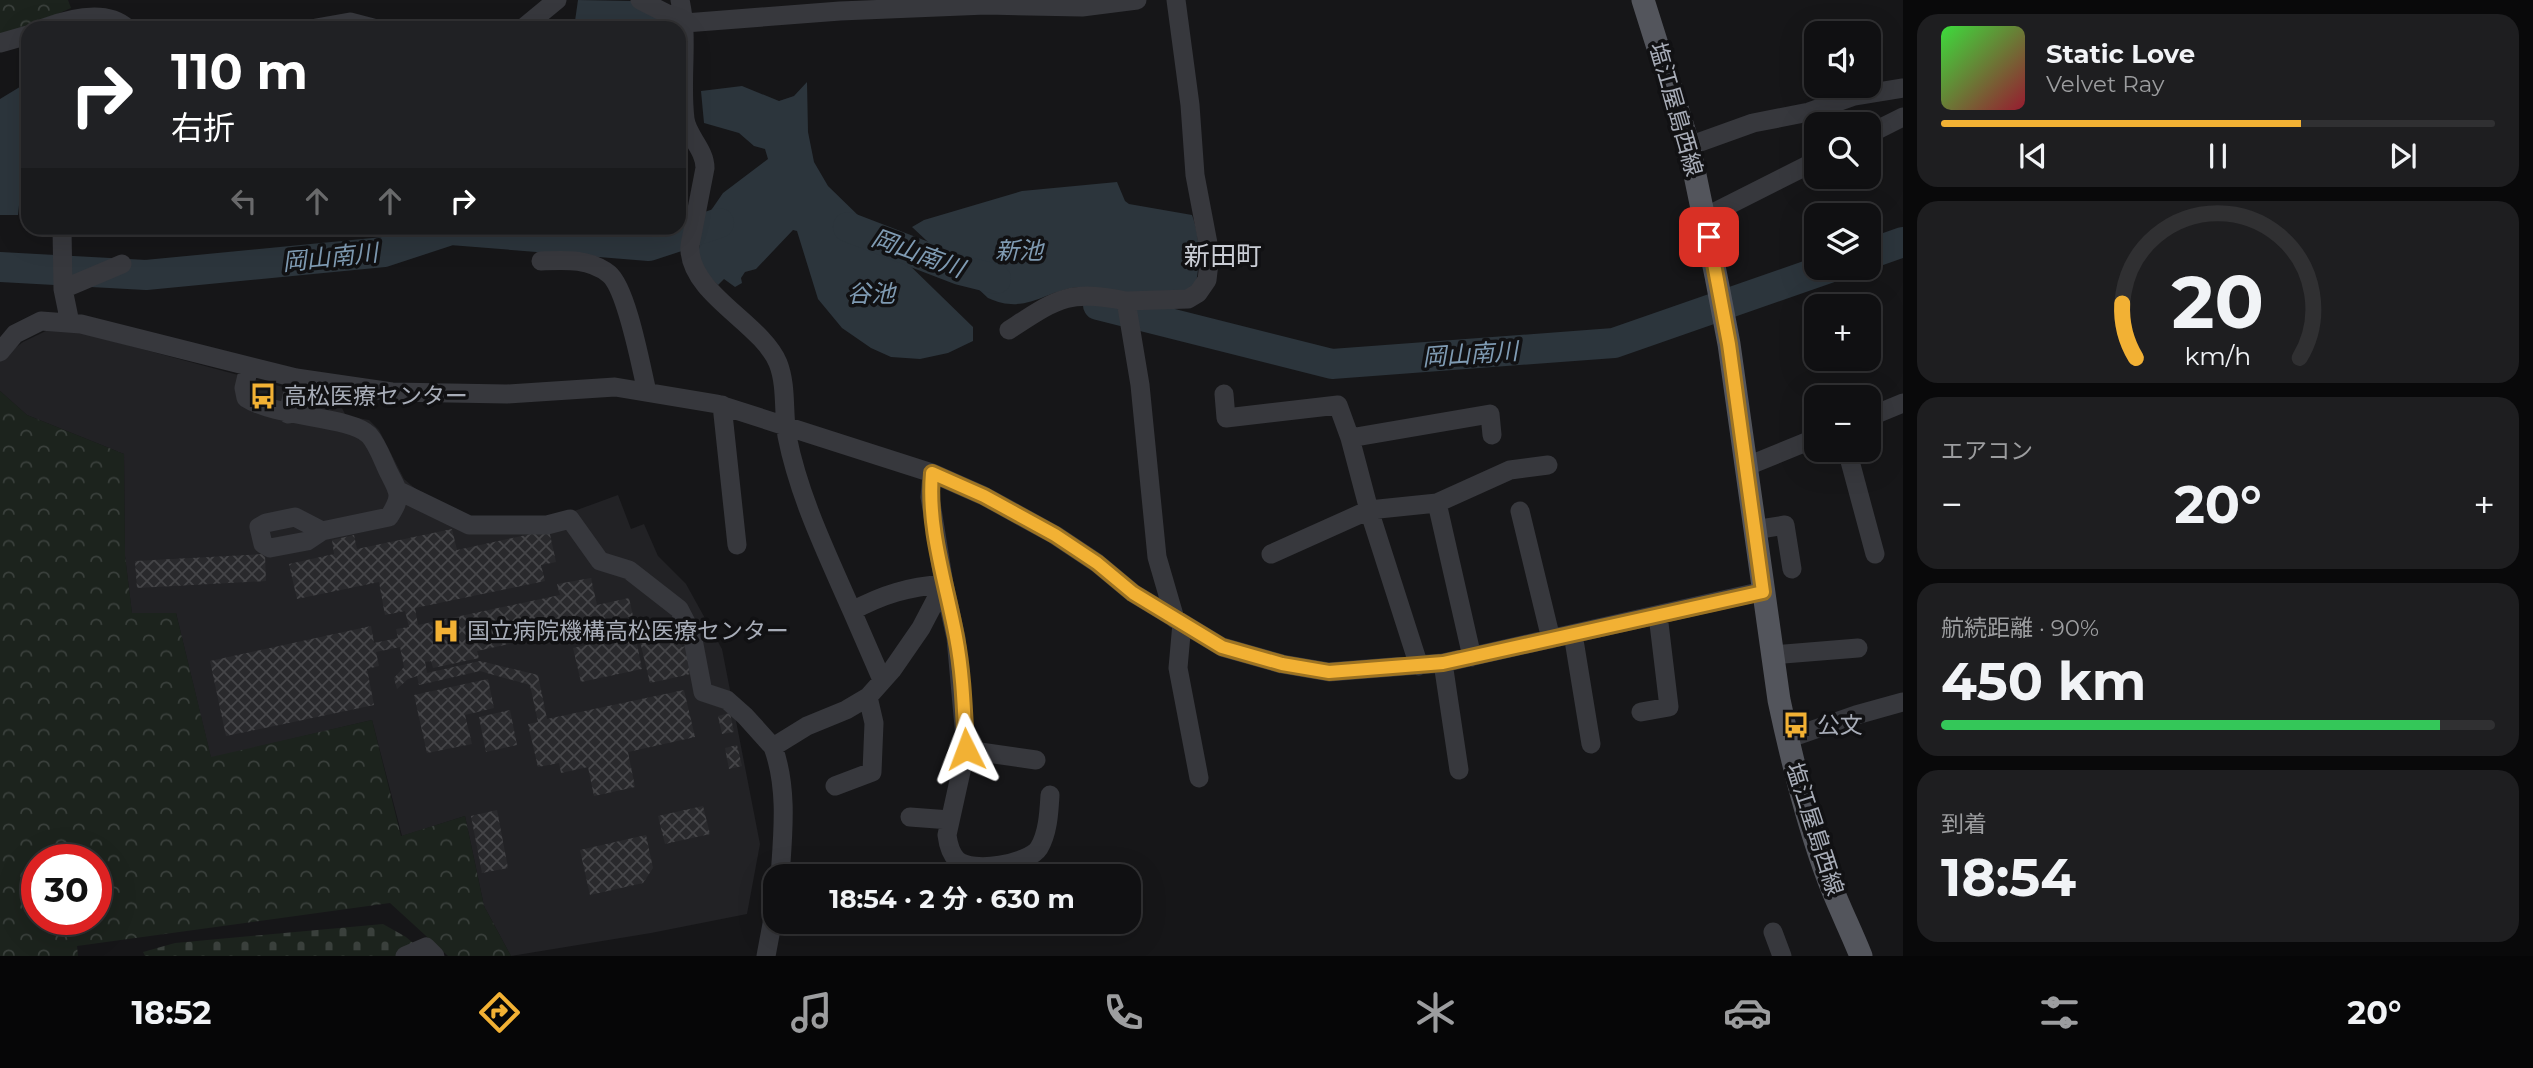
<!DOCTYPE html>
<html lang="ja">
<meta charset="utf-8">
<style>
:root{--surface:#101012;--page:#1e1e20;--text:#f1f3f6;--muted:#9c9d9f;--line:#303032;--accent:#f2b134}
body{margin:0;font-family:Montserrat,"Noto Sans JP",sans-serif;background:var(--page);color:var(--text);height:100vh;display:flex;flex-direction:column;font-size:26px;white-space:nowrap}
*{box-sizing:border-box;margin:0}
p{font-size:23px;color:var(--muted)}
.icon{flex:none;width:38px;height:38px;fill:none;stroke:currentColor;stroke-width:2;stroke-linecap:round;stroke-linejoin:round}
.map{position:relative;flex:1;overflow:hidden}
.details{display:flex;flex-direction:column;gap:14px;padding:14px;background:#09090a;width:630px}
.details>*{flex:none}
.guide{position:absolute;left:21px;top:21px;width:665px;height:214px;border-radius:21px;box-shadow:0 7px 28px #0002,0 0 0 2px var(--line);background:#202124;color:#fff;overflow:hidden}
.fabs{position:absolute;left:1804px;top:21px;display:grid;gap:14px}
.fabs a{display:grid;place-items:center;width:77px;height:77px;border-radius:14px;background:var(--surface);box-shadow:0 7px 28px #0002,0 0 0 2px var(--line);font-size:35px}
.speed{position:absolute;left:21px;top:844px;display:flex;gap:14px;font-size:35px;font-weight:700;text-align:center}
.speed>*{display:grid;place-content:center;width:91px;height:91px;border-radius:50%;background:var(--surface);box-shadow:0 7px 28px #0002,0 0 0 2px var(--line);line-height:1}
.speed .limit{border:10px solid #d22;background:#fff;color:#111}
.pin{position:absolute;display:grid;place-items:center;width:60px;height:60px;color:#fff;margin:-30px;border-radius:14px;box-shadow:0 4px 10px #0006}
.me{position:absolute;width:77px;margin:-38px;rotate:357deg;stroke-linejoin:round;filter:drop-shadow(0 0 5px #0008)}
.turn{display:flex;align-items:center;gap:24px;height:147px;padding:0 35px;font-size:32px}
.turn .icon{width:91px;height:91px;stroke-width:2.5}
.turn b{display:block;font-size:49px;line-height:60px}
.lanes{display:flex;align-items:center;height:66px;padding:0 35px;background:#0003;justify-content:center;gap:35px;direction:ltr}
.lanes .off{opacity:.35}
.big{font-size:52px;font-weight:700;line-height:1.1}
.details .card{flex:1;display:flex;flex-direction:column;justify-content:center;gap:10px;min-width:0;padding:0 24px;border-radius:21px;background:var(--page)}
.details .dial{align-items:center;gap:0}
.dial svg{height:182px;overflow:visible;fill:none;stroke:var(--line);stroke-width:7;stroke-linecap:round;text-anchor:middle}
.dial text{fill:var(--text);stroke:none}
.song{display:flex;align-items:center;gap:21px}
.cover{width:84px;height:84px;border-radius:10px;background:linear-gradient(135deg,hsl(120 70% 55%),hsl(350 70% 35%))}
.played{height:7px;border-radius:4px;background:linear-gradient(90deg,var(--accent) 65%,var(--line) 65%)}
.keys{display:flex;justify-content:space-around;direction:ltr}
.heat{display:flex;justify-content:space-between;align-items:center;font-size:38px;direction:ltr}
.charge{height:10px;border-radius:5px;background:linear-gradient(90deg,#34c759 90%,var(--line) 0)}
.trip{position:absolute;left:763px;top:864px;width:378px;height:70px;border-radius:21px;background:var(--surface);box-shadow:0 7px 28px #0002,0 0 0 2px var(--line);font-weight:700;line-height:70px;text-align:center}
.tabs{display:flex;height:112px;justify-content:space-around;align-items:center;background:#060607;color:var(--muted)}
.tabs .icon{width:49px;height:49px}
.tabs .active{color:var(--accent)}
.tabs b{font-size:32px;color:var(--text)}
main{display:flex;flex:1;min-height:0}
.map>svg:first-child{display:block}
.built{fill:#222225}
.forest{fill:url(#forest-crowns);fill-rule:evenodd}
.cemetery{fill:url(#cemetery-stones)}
.water{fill:#2c353c}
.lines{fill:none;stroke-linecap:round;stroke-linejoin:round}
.river{stroke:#2c353c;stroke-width:30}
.building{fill:url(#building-cross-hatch)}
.minor{stroke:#37383d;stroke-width:19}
.major{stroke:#53555c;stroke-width:23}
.route-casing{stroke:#9d7322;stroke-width:18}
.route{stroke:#f2b134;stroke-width:12}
.labels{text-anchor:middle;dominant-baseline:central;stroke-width:7;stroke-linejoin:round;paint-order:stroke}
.street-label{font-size:23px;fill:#a8adb8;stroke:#111113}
.poi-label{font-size:23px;fill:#a8adb8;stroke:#111113;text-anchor:start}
.water-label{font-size:24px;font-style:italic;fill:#7f9bb3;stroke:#111113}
.quarter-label{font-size:26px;fill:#c9ccd4;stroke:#111113}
</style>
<main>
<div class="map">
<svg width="1903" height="956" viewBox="0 0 1903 956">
<defs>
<pattern id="forest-crowns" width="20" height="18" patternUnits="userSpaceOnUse" patternTransform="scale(1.75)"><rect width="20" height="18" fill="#1c231d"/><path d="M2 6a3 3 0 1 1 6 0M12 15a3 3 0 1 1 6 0" fill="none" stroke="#3a403c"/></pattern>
<pattern id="cemetery-stones" width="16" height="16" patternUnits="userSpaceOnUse" patternTransform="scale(1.75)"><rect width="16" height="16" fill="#1c231d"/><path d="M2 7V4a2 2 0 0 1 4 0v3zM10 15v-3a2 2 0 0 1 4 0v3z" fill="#3a403c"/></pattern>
<pattern id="building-cross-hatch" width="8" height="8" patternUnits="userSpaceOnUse" patternTransform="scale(1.75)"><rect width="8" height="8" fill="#29292c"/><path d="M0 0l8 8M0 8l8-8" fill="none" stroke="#454548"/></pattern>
</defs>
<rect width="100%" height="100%" fill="#161618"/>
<!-- built -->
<path class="built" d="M50,329L75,331L339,402L346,416L369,420L379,430L404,479L411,485L426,497L481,520L555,518L618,495L631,529L644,524L658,556L686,584L722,649L760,844L747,914L651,933L511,956L484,906L465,816L402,836L372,720L211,758L176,613L132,614L125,556L124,454L27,415L0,391V359L23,342Z"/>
<!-- forest -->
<path class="forest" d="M0,0H68L71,8L0,39Z
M0,391L27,415L124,454L125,556L132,613H176L211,757L372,720L401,836L465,816L484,906L511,956H448L390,903L77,946L78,956H0ZM37,859H96V919H37Z"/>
<!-- cemetery -->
<path class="cemetery" d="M383,924L406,937L428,956H145L143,952L175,943Z"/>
<!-- water -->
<path class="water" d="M578,0L633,1L676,28H574Z
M28,82V166L23,167L18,215H0V99Z
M807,82L808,132L814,162L828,186L973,327V341L948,353L920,359L891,357L871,348L842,328L818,299L797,231L793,230L756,269L745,272L741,278L742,283L735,287L724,279L718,285L701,269L697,262L703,222L723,193L768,159L765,149L754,146L739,133L704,123L701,91L742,86L779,101L794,96Z
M1117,182L1125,201L1129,204L1192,215C1201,238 1200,265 1195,289C1172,291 1147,296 1124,294C1110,293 1095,286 1081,287C1045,289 1027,316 988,298L912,227L924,220L1022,191Z"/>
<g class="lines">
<!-- river -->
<path class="river" d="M848,227L960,270L996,279
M1869,254L1903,242
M0,267L146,275L384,252L451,230L649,246L719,223
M1098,305L1332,364L1614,343L1829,268"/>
</g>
<!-- building -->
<path class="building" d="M452,529L457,550L549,530L556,562L541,565L545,581L415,608L418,625L560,595L557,584L591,578L597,605L629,598L633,616L609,621L611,626L569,636L568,631L477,651L479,658L433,668L431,661L425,662L427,673L480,661L538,675L547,719L684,690L695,737L628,752L635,787L594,796L588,767L561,773L559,763L538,767L528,724L538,722L530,685L480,671L419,685L417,676L408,679L397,689L394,678L404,667L400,647L376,652L379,666L367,669L374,705L226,736L210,661L371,626L374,643L398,638L396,629L409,627L405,611L385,615L379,582L297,599L289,564L334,554L332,540L354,535L357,549Z
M265,554L266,581L137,588L135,561Z
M676,624L682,647L689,645L695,673L650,683L638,633Z
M635,634L642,669L581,682L573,648Z
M488,679L494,708L465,715L472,744L427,753L414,695Z
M510,710L517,745L486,752L479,717Z
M730,713L734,732L722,734L718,716Z
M737,745L742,766L729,769L725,748Z
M703,806L710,834L665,844L658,816Z
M497,810L508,868L482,873L471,816Z
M646,835L653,868L643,883L590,895L580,850Z"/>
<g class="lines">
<!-- minor -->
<path class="minor" d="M640,0L685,23L840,11L986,5L1082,7L1137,0
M680,0C689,40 680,79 685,119C687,136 705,149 705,168C701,189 697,210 693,230C692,237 689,245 690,251C693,295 762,324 778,363C787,386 783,412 787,436C799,497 827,554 852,611C884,594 908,587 944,584L956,638L966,749L947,835C948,843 951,854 957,860C972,874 1029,864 1039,848C1048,833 1049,812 1050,795
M44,28C68,19 106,9 127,28
M316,28L350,22L373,28
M523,28L557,0
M0,43L28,35
M1869,134L1903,117
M1689,146L1753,123L1809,112L1854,96L1903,88
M1705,217L1816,161
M62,228L63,289L70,323
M541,261C565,260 589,258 609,274C627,289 641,367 647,392
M63,289L122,264
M1009,330C1057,299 1068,289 1126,301
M0,352L15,334L41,321L81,324L296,378L392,392L507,394L615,387L717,404L932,473L984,496L1055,535L1097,563L1133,593L1222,647L1282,664L1329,672L1443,663L1763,591
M249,367L244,388L246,398C277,418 350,416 369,435C378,445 383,461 389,473C400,494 402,496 389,517L322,531L307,541L270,548L263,544L259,527L266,523L295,517L322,531
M1224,394L1226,418L1338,405L1350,438L1369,510L1419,666
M722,405L737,545
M288,414L296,378
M1869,417L1903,403
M1350,438L1490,414L1492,435
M1847,450L1875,554
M1745,467L1816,438
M399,491L469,525H547L570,519L600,561L629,570L679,609L692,634L703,692L727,700L745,716L773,747L807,726L846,710L868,697L892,670L921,628L944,584L930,497L932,473
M1437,503L1472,657
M1520,511L1551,639
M1754,530L1785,525L1792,569
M1271,554L1369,510L1437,503L1510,470L1548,465
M852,611L882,680
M1175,619L1157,557L1140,385L1126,301L1188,299L1198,293L1207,280L1210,254L1195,175L1190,105L1176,0
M1182,623L1178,668L1199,778
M1573,634L1591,744
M1773,655L1858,648
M1443,663L1459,770
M1641,712L1669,707L1658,615
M1787,739L1856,715L1903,702
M773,747C788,788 783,833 780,877
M966,750L1036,760
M835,786L872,772L874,723L868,697
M910,817L950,820
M1773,932L1782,956
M405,956L426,947L435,956
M766,956L775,908"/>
<!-- major -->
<path class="major" d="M1643,0L1689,146L1716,276L1729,344L1779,700C1792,761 1807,823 1829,881C1839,907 1851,931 1861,956"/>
</g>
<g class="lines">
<!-- route casing -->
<g class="route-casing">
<path id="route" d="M966,749C964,712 963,673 956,637C946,583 927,528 932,473L984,496L1055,535L1097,563L1133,593L1222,647L1282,664L1329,672L1443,663L1763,592L1729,344L1709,237"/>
</g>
<!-- route -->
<use href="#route" class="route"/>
</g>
<!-- icons -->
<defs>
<g id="bus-bare" transform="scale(2.1)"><path d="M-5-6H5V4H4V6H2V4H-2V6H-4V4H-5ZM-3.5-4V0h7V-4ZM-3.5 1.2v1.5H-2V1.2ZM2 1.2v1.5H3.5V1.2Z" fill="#f2b134" stroke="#111113" stroke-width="2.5" paint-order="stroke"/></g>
<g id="hospital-bare" transform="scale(2.1)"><path d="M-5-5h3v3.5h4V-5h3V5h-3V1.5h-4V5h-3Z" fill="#f2b134" stroke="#111113" stroke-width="2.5" paint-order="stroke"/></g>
</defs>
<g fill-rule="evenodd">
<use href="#bus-bare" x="263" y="396"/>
<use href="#hospital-bare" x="446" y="631"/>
<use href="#bus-bare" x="1796" y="725"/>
</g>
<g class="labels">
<!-- street labels -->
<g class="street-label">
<text transform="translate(1676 109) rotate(74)">塩江屋島西線</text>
<text transform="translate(1815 829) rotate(72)">塩江屋島西線</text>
</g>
<!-- poi labels -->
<g class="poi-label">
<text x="284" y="396">高松医療センター</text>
<text x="467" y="631">国立病院機構高松医療センター</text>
<text x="1817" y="725">公文</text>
</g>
<!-- water labels -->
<g class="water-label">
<text x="1019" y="250">新池</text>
<text transform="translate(918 253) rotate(20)">岡山南川</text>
<text transform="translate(330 257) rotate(-6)">岡山南川</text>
<text x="871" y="293">谷池</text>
<text transform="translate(1470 354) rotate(-4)">岡山南川</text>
</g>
<!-- quarter labels -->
<g class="quarter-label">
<text x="1223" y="256">新田町</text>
</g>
</g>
</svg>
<div class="fabs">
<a><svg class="icon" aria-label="sound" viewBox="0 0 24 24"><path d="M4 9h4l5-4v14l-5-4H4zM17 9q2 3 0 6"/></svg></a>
<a><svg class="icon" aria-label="search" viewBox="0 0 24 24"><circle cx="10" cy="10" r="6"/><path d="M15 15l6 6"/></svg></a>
<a><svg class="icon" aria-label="layers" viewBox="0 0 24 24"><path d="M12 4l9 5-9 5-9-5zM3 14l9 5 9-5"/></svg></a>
<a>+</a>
<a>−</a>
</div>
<div class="speed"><div class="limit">30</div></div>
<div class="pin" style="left:1709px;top:237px;background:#d93025"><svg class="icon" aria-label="arrive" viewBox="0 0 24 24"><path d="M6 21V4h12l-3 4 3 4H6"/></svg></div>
<svg class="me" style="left:966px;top:749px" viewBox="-20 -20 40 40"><path d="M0-17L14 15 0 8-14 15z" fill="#f2b134" stroke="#fff" stroke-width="4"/></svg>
<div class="trip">18:54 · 2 分 · 630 m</div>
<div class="guide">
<div class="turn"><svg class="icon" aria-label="right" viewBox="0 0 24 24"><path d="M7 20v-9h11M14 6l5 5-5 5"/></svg><div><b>110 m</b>右折</div></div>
<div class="lanes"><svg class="icon off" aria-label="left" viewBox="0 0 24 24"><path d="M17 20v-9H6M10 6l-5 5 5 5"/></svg><svg class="icon off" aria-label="ahead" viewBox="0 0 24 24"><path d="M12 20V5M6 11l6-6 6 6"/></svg><svg class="icon off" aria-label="ahead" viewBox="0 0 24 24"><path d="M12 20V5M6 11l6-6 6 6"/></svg><svg class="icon" aria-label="right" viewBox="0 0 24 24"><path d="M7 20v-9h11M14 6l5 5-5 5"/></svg></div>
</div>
</div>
<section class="details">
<div class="card">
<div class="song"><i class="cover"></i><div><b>Static Love</b><p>Velvet Ray</p></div></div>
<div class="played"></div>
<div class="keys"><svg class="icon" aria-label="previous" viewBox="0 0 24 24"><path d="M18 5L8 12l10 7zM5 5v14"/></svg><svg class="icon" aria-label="pause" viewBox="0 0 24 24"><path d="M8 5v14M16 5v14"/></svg><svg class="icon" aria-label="next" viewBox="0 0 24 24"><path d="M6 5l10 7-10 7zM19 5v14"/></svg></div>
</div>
<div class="card dial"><svg viewBox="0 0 100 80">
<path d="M14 69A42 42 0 1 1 86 69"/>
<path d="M14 69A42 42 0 0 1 8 45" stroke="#f2b134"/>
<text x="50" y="56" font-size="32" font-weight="700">20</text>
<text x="50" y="72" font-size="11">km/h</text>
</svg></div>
<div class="card"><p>エアコン</p>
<div class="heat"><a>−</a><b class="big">20°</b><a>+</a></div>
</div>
<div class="card"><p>航続距離 · 90%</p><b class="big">450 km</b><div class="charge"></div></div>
<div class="card"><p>到着</p><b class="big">18:54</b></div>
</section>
</main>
<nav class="tabs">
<b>18:52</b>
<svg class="icon active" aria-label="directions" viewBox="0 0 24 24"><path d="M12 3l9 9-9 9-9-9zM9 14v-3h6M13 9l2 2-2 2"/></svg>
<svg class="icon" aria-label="music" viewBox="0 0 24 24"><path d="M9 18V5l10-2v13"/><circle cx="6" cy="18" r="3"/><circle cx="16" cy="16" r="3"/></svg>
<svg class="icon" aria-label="phone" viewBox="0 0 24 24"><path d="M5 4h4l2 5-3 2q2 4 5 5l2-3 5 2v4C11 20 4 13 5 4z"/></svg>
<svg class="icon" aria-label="climate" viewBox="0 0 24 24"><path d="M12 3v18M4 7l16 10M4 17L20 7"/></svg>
<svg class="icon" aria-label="car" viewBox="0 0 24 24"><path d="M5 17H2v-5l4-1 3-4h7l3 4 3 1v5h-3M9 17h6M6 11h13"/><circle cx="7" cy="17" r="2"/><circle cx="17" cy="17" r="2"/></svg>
<svg class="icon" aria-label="filters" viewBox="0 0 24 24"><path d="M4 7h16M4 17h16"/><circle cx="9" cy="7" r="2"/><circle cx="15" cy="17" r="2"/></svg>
<b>20°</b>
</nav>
